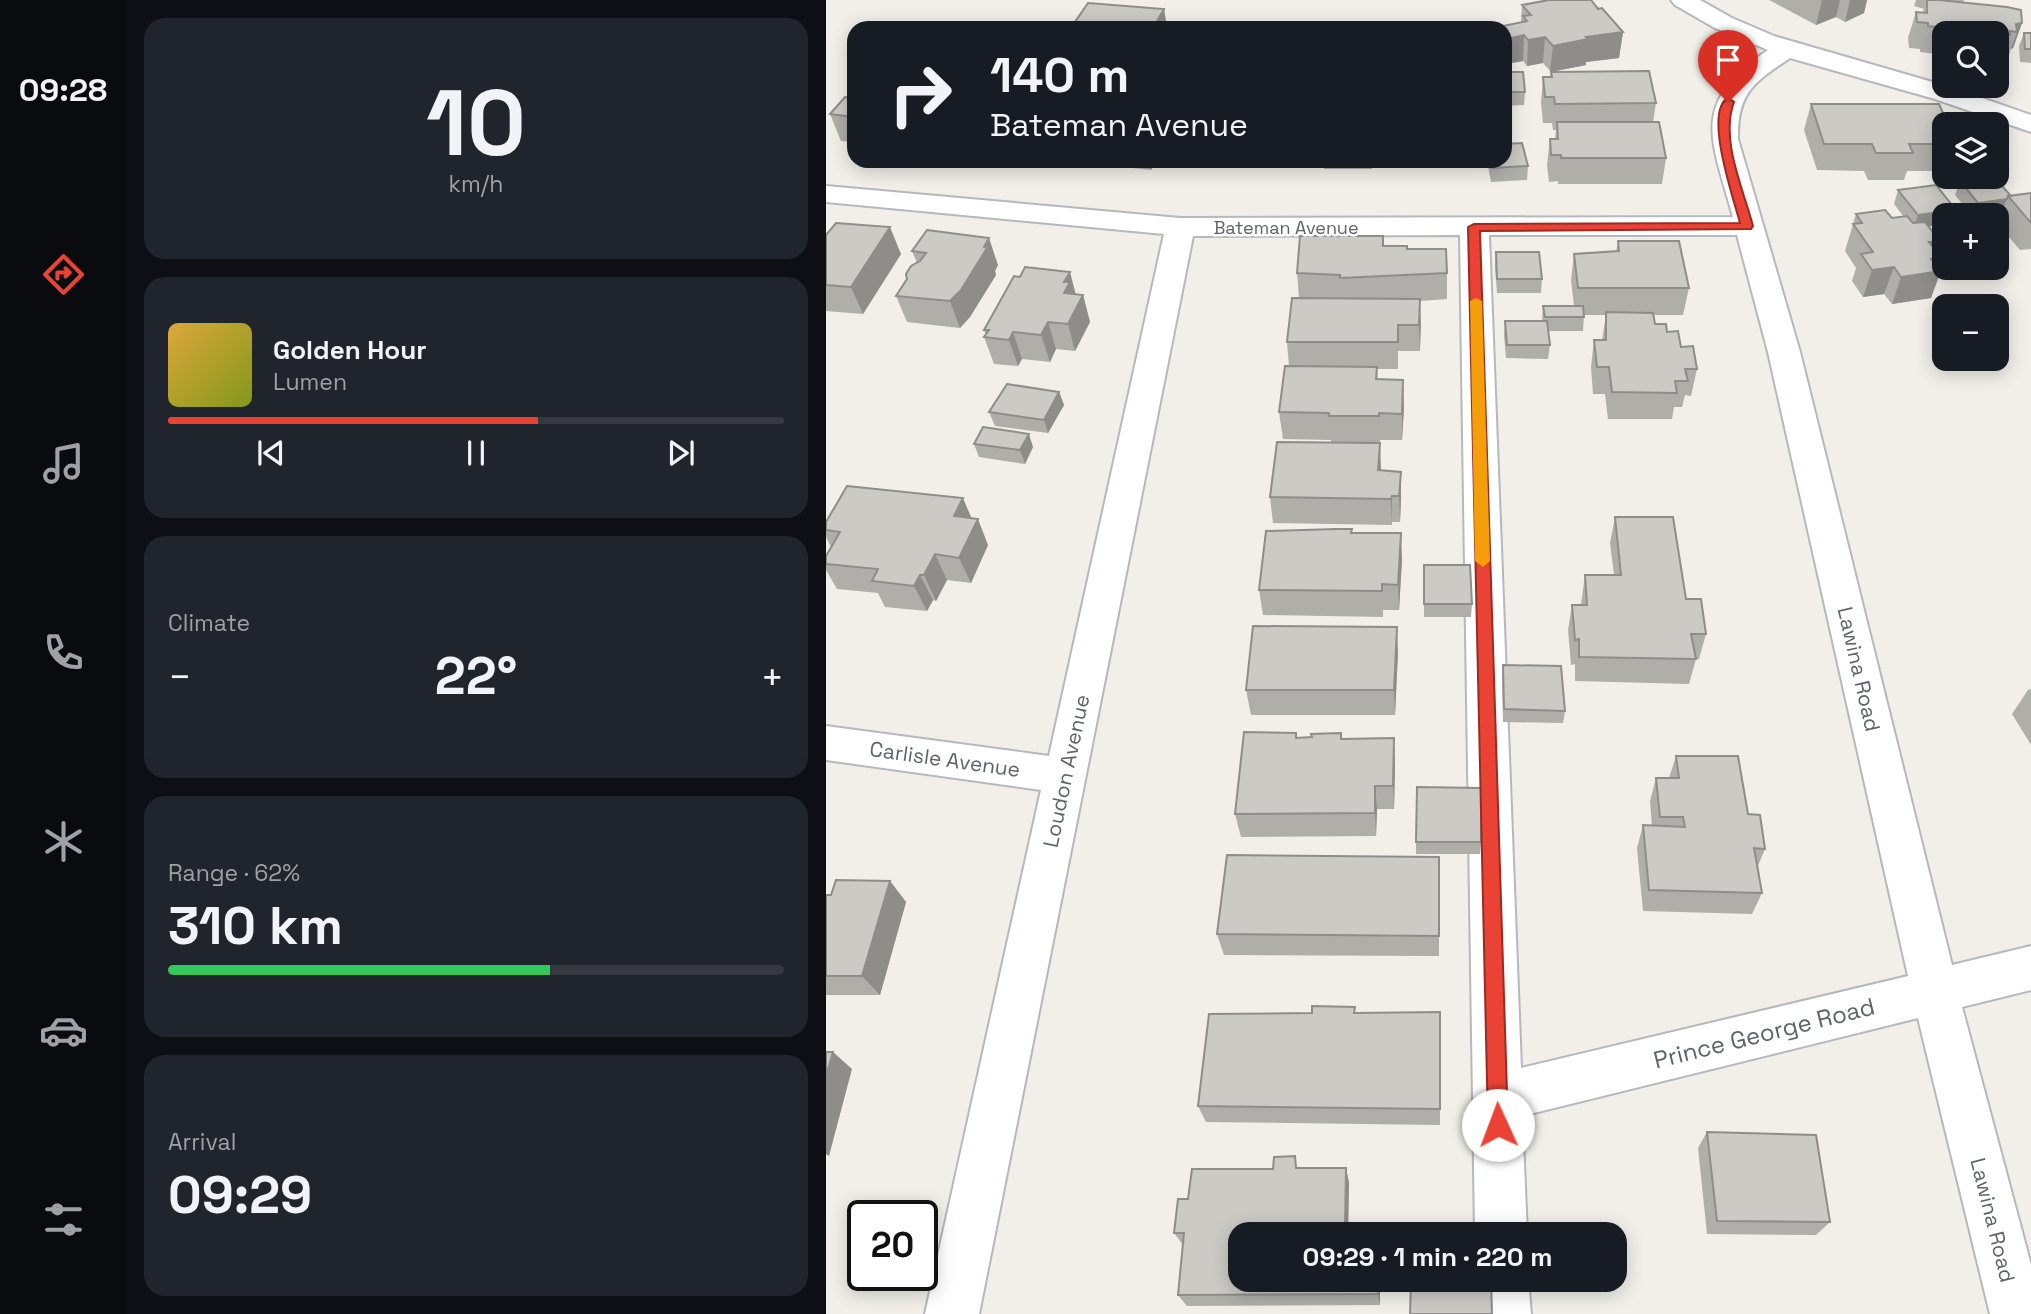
<!DOCTYPE html>
<meta charset="utf-8">
<style>
:root{--surface:#171b24;--page:#20242c;--text:#f1f3f6;--muted:#9ea1a6;--line:#363941;--accent:#ea4335}
body{margin:0;font-family:"Space Grotesk",sans-serif;background:var(--page);color:var(--text);height:100vh;display:flex;flex-direction:column;font-size:26px;white-space:nowrap}
*{box-sizing:border-box;margin:0}
p{font-size:23px;color:var(--muted)}
.icon{flex:none;width:38px;height:38px;fill:none;stroke:currentColor;stroke-width:2;stroke-linecap:round;stroke-linejoin:round}
.map{position:relative;flex:1;overflow:hidden}
.panel{display:flex;flex-direction:column;gap:18px;padding:18px;background:#0d0f14;width:700px}
.panel>*{flex:none}
.top-card{position:absolute;left:21px;top:21px;width:665px;height:147px;border-radius:21px;box-shadow:0 4px 18px #0003;background:#171b24;color:var(--text);overflow:hidden}
.buttons{position:absolute;left:1106px;top:21px;display:grid;gap:14px}
.buttons a{display:grid;place-items:center;width:77px;height:77px;border-radius:14px;background:var(--surface);box-shadow:0 4px 18px #0003;font-size:35px}
.speed{position:absolute;left:21px;top:1200px;display:flex;gap:14px;font-size:35px;font-weight:700;text-align:center}
.speed>*{display:grid;place-content:center;width:91px;height:91px;border-radius:50%;background:var(--surface);box-shadow:0 4px 18px #0003;line-height:1}
.speed .limit{border:4px solid #111;border-radius:10px;background:#fff;color:#111}
.pin{position:absolute;display:grid;place-items:center;width:60px;height:60px;color:#fff;margin:-72px -30px;border-radius:50% 50% 50% 0;rotate:-45deg;box-shadow:0 0 7px #0007}
.pin .icon{rotate:45deg}
.me{position:absolute;width:77px;margin:-38px;rotate:358deg;stroke-linejoin:round;filter:drop-shadow(0 0 5px #0008)}
.turn{display:flex;align-items:center;gap:24px;height:147px;padding:0 28px;font-size:32px}
.turn .icon{width:91px;height:91px;stroke-width:2.5}
.turn b{display:block;font-size:49px;line-height:60px}
.big{font-size:52px;font-weight:700;line-height:1.1}
.panel .tile{flex:1;display:flex;flex-direction:column;justify-content:center;gap:10px;min-width:0;padding:0 24px;border-radius:21px;background:var(--page)}
.panel .dial{align-items:center;gap:0}
.dial b{font-size:91px;line-height:1}
.song{display:flex;align-items:center;gap:21px}
.cover{width:84px;height:84px;border-radius:10px;background:linear-gradient(135deg,hsl(40 70% 55%),hsl(70 70% 35%))}
.played{height:7px;border-radius:4px;background:linear-gradient(90deg,var(--accent) 60%,var(--line) 60%)}
.keys{display:flex;justify-content:space-around;direction:ltr}
.heat{display:flex;justify-content:space-between;align-items:center;font-size:38px;direction:ltr}
.charge{height:10px;border-radius:5px;background:linear-gradient(90deg,#34c759 62%,var(--line) 0)}
.trip{position:absolute;left:402px;top:1222px;width:399px;height:70px;border-radius:21px;background:var(--surface);box-shadow:0 4px 18px #0003;font-weight:700;line-height:70px;text-align:center}
main{display:flex;flex:1;min-height:0}
.tab-bar{display:flex;flex-direction:column;width:126px;justify-content:space-around;align-items:center;background:#090b0e;color:var(--muted)}
.tab-bar .icon{width:49px;height:49px}
.tab-bar .selected{color:var(--accent)}
.tab-bar b{font-size:32px;color:var(--text)}
.map>svg:first-child{display:block}
.lines{fill:none;stroke-linecap:round;stroke-linejoin:round}
.minor-casing{stroke:#b5b8bc;stroke-width:4}
.minor{fill:#fff;fill-rule:evenodd}
.wall{fill:#afaea9}
.shaded-wall{fill:#8f8d8a}
.building{fill:#cccac5;stroke:#8f8d8a;stroke-width:2}
.route{fill:#ea4335;stroke:#982c22;stroke-width:2}
.slow{fill:#f59e0b}
.labels{text-anchor:middle;dominant-baseline:central;stroke-width:5;stroke-linejoin:round;paint-order:stroke}
.far-street-label{font-size:18px;fill:#5f6368;stroke:#fff}
.street-label{font-size:21px;fill:#5f6368;stroke:#fff}
.near-street-label{font-size:24px;fill:#5f6368;stroke:#fff}
</style>
<main>
<nav class="tab-bar">
<b>09:28</b>
<svg class="icon selected" aria-label="directions" viewBox="0 0 24 24"><path d="M12 3l9 9-9 9-9-9zM9 14v-3h6M13 9l2 2-2 2"/></svg>
<svg class="icon" aria-label="music" viewBox="0 0 24 24"><path d="M9 18V5l10-2v13"/><circle cx="6" cy="18" r="3"/><circle cx="16" cy="16" r="3"/></svg>
<svg class="icon" aria-label="phone" viewBox="0 0 24 24"><path d="M5 4h4l2 5-3 2q2 4 5 5l2-3 5 2v4C11 20 4 13 5 4z"/></svg>
<svg class="icon" aria-label="climate" viewBox="0 0 24 24"><path d="M12 3v18M4 7l16 10M4 17L20 7"/></svg>
<svg class="icon" aria-label="car" viewBox="0 0 24 24"><path d="M5 17H2v-5l4-1 3-4h7l3 4 3 1v5h-3M9 17h6M6 11h13"/><circle cx="7" cy="17" r="2"/><circle cx="17" cy="17" r="2"/></svg>
<svg class="icon" aria-label="filters" viewBox="0 0 24 24"><path d="M4 7h16M4 17h16"/><circle cx="9" cy="7" r="2"/><circle cx="15" cy="17" r="2"/></svg>
</nav>
<section class="panel">
<div class="tile dial"><b>10</b><p>km/h</p></div>
<div class="tile">
<div class="song"><i class="cover"></i><div><b>Golden Hour</b><p>Lumen</p></div></div>
<div class="played"></div>
<div class="keys"><svg class="icon" aria-label="previous" viewBox="0 0 24 24"><path d="M18 5L8 12l10 7zM5 5v14"/></svg><svg class="icon" aria-label="pause" viewBox="0 0 24 24"><path d="M8 5v14M16 5v14"/></svg><svg class="icon" aria-label="next" viewBox="0 0 24 24"><path d="M6 5l10 7-10 7zM19 5v14"/></svg></div>
</div>
<div class="tile"><p>Climate</p>
<div class="heat"><a>−</a><b class="big">22°</b><a>+</a></div>
</div>
<div class="tile"><p>Range · 62%</p><b class="big">310 km</b><div class="charge"></div></div>
<div class="tile"><p>Arrival</p><b class="big">09:29</b></div>
</section>
<div class="map">
<svg width="1205" height="1314" viewBox="0 0 1205 1314">
<rect width="100%" height="100%" fill="#f1efe8"/>
<g class="lines">
<!-- minor casing -->
<g class="minor-casing">
<path id="minor" d="M845,0H874L906,18L948,36L1127,88L1205,115V132L1109,99L964,58C928,82 911,93 912,139L974,352L1126,965L1205,946V990L1136,1007L1205,1265V1314H1164L1092,1018L696,1116L701,1234H649L634,235L367,236L153,1314H99L215,790L0,760V726L223,756L338,234L0,202V186L354,218L907,217C885,137 863,104 942,50L889,28L849,5ZM663,235H911L942,352L1082,976L695,1068Z
M650,1279H702L705,1314H651Z"/>
</g>
<!-- minor -->
<use href="#minor" class="minor"/>
</g>
<!-- wall -->
<path class="wall" d="M943,0H1041L1038,13L1019,22L1010,17L990,25Z
M1090,0H1138L1137,2L1196,23L1187,48L1185,49L1182,58L1176,57L1175,60H1171V33H1118V55L1094,52V49L1083,48L1082,38L1090,12L1096,13L1098,9L1088,6Z
M768,3L797,32L793,58L760,62V65L725,72L830,103L827,122L840,158L836,184H732V181L723,182L721,165L724,139H729L730,130H727L726,123H717L715,103L717,77H724L725,72L717,63L701,66L697,61L680,64L679,63V28H672V27L695,22L696,5Z
M338,9L341,28H251L249,22Z
M1198,33H1205V63L1194,62L1193,46Z
M679,72L699,92L698,105L679,106Z
M28,98V142L15,141L4,114Z
M985,104L1118,124V171H1081L1078,180H1042L1038,171L991,170L978,130Z
M278,161H330L325,170L279,165Z
M402,161H458L457,164H403Z
M498,161H546V169H498Z
M587,161H629V168H587Z
M661,161H679L702,166L701,180L665,182Z
M1134,181L1185,196L1205,193V249L1194,250L1171,223L1175,212L1155,215H1145L1129,195Z
M1072,190L1130,210L1128,215H1118L1103,227L1114,241L1110,251L1111,267L1105,298L1066,304L1058,294L1037,297L1026,281L1030,268L1019,251L1030,214L1066,218L1078,217L1068,204Z
M0,235L75,254L37,314L0,311Z
M792,241L863,288L857,315H827L829,324L841,332L855,347L871,369L865,396L859,395L856,407H848L846,419H782L779,394H767L765,367L768,340H776L780,315H758L757,331H722L724,345L722,359L680,358L678,335L679,321H716L717,306H748L745,280L748,254L790,252Z
M558,246L581,249L621,273V299L594,301V351H572V369H551L552,379L578,407L576,440H554V443L505,442V440L457,439L453,412L463,366L461,342L473,298L471,273Z
M86,251L172,265L169,271L170,275L144,317L134,328L81,322L70,296L91,263Z
M670,253L716,279L715,293H671L669,266Z
M250,294L257,295L264,322L249,351L230,349L224,362L196,359L192,366L168,364L158,337L160,335L158,330Z
M233,392L238,405L222,433L169,426L163,412Z
M148,444L207,447L199,464L153,457Z
M555,470L575,472V498L574,522H566V525L447,523L444,497Z
M789,517L860,599L880,634L873,659H870L863,684L749,681V664L745,665L742,630L746,605H755L759,575H788L784,543Z
M145,518L162,545L145,583L121,580L110,601L107,600L101,611L59,607L52,593L11,589L0,570V556L5,547L0,537V522Z
M526,533L576,559L573,610H557V617L437,615L433,590Z
M598,565L646,604L645,617H598Z
M572,652L569,715H425L420,690Z
M677,665L739,711L737,723L677,722L676,677Z
M1205,689V745L1186,714L1202,690Z
M471,738L569,762L568,809H551L550,836L415,837L409,814Z
M850,756L922,814L939,849L932,866L936,893L926,914L817,911L811,848L817,825L826,826L824,801L830,778H843Z
M590,842H655L654,854H590Z
M613,857V956L398,955L391,934Z
M64,881L80,902L54,995H0V895H5Z
M614,1012V1125L380,1122L372,1106L530,1013Z
M881,1132L1004,1222L990,1235L881,1234L872,1148Z
M473,1168H520L523,1183L522,1230H553V1234H415L554,1279V1305L361,1306L352,1295L357,1245L348,1233L362,1199Z"/>
<!-- shaded-wall -->
<path class="shaded-wall" d="M996,0H1014L1010,17L990,25Z
M1024,0H1041L1038,13L1019,22Z
M338,9L341,28H327Z
M1196,23L1187,48L1185,49L1191,32L1190,24Z
M797,32L793,58L760,62V65L724,72L727,46L760,37Z
M698,35L697,61L680,64L681,39Z
M719,37L717,63L701,66L702,40Z
M323,161H330L325,170Z
M1181,199L1175,212L1155,215H1147L1152,203Z
M1130,210L1128,215H1118V224L1087,229L1092,215Z
M64,227L75,254L37,314L25,287Z
M163,238L172,265L169,271L170,275L144,317L134,328L124,301Z
M1114,241L1107,259L1115,257L1109,272L1115,271L1105,298L1066,304L1075,277L1103,242Z
M1068,267L1058,294L1037,297L1046,270Z
M244,272L251,299L257,295L264,322L249,351L242,324L238,293V282Z
M594,299L595,326L594,351L593,325Z
M222,322L230,349L224,362L215,335Z
M187,332L196,359L192,366L183,340Z
M577,380L578,407L576,440V414Z
M233,392L238,405L222,433L218,420Z
M203,434L207,447L199,464L194,450Z
M554,443L555,470H552Z
M575,472V498L574,522L573,496Z
M566,496V525L565,499Z
M137,498L148,524L128,516Z
M152,519L162,545L145,583L133,558Z
M575,533L576,559L573,610L572,585Z
M109,554L121,580L110,601L98,575Z
M94,575L107,600L101,611L88,586Z
M571,627L572,652L569,715L568,690Z
M568,738L569,762L568,809L567,786Z
M549,786L551,809L550,836L549,813Z
M64,881L80,902L54,995L36,976Z
M7,1052L26,1069L3,1156L0,1154V1076Z
M520,1168L523,1183L522,1234L519,1230Z
M552,1279H554V1305L552,1294Z"/>
<!-- building -->
<path class="building" d="M723,0H765L772,9L776,8L797,32L760,37L762,39L727,46L719,37L702,40L698,35L681,39L679,36V28H673L672,27L701,21L697,16L705,15L696,5Z
M1101,0H1113L1181,7L1195,10L1196,23L1190,24L1191,32L1184,31V35L1102,26V23L1091,22L1090,12L1101,13Z
M262,3L338,9L327,28L249,22Z
M1198,33H1205V49H1199Z
M823,71L830,103L729,104L728,97H719L717,77H726L725,72Z
M679,72H697L699,92H679Z
M19,97L28,98V117L4,114Z
M985,104H1113L1122,124H1118V144H1083L1087,153H1050L1046,144H998Z
M731,122H833L840,158H735V155H725L724,139H732Z
M696,143L702,166L666,168L664,161H679V144Z
M1168,177L1185,196H1182L1181,199L1152,203L1134,181Z
M1110,185L1130,210L1092,215L1072,190Z
M1205,193V223L1182,196Z
M1059,210L1066,218L1081,216L1087,223L1099,222L1114,241L1103,242L1115,257L1105,259L1115,271L1075,277L1068,267L1046,270L1035,254L1047,252L1027,224L1036,223L1030,214Z
M10,223L64,227L25,287L0,285V235Z
M101,230L163,238L158,247L161,248L135,290L124,301L70,296L81,279L80,274L85,266L94,261L100,253L86,251Z
M474,236H557V246H581V249H620L621,273L514,278V275L471,273Z
M792,241H853L863,288H752L748,254L793,251Z
M670,252H713L716,279H671Z
M199,267L244,272L238,282H244L238,293L257,295L242,324L222,322L215,335L187,332L183,340L158,337L163,330H158L188,276L194,277Z
M466,298L594,299L593,325H572V342H461Z
M717,306H757L758,317H719Z
M780,312L827,313L829,324H840L841,332L852,331L855,347L867,346L871,369H859L862,381H849L851,393L786,392L783,367H771L768,340H780Z
M679,321H721L724,345H681Z
M459,366L551,367L550,379L577,380L576,414L553,413V416H503V413L453,412Z
M181,384L233,392L218,420L163,412Z
M157,427L203,434L194,450L148,444Z
M451,442L554,443L552,470L575,472L573,496H566L565,499L444,497Z
M21,486L137,498L128,516L152,519L133,558L109,554L98,575H94L88,586L46,581L52,569L0,564V556L14,532L0,530V522Z
M789,517H847L860,599H875L880,634H865L870,659L753,657V639L749,640L746,605H761L759,575H795Z
M510,529H526L525,533H575L572,585L556,584V591L433,590L440,531Z
M598,565H644L646,604H598Z
M427,626L571,627L568,690H420Z
M677,665L735,666L739,711L678,709Z
M418,732L470,733V738L486,737L485,734L515,733V739L568,738L567,786H549V813L409,814Z
M850,756H912L922,814L934,815L939,849L928,848L936,893L823,890L817,825L859,827L857,817H834L830,778H853Z
M591,787L655,788V842H590Z
M401,855L613,857V936L391,934Z
M10,880L64,881L36,976H0V895H5Z
M486,1006L529,1007L528,1013L614,1012V1109L372,1106L383,1014L486,1013Z
M0,1052H7L0,1076Z
M881,1132L990,1135L1004,1222L891,1221Z
M469,1156L470,1168H520L519,1230H553V1234H415V1279H552V1294L352,1295L358,1233H348L352,1199H362L366,1169H447L448,1157Z
M585,1279H665L666,1314H584Z"/>
<!-- route -->
<path class="route" d="M902,98L908,102C894,140 917,188 927,226L925,229L654,231L682,1125L679,1132L672,1135L665,1132L662,1125L642,227L648,224L914,223C908,200 877,111 902,98Z"/>
<!-- slow -->
<path class="slow" d="M650,298L656,301L664,561L657,567L649,561L644,301Z"/>
<g class="labels">
<!-- far-street labels -->
<g class="far-street-label">
<text x="460" y="227">Bateman Avenue</text>
</g>
<!-- street labels -->
<g class="street-label">
<text transform="translate(1033 669) rotate(77)">Lawina Road</text>
<text transform="translate(119 759) rotate(8)">Carlisle Avenue</text>
<text transform="translate(240 771) rotate(-78)">Loudon Avenue</text>
<text transform="translate(1167 1220) rotate(76)">Lawina Road</text>
</g>
<!-- near-street labels -->
<g class="near-street-label">
<text transform="translate(938 1033) rotate(-14)">Prince George Road</text>
</g>
</g>
</svg>
<div class="buttons">
<a><svg class="icon" aria-label="search" viewBox="0 0 24 24"><circle cx="10" cy="10" r="6"/><path d="M15 15l6 6"/></svg></a>
<a><svg class="icon" aria-label="layers" viewBox="0 0 24 24"><path d="M12 4l9 5-9 5-9-5zM3 14l9 5 9-5"/></svg></a>
<a>+</a>
<a>−</a>
</div>
<div class="speed"><div class="limit">20</div></div>
<div class="pin" style="left:902px;top:102px;background:#d93025"><svg class="icon" aria-label="arrive" viewBox="0 0 24 24"><path d="M6 21V4h12l-3 4 3 4H6"/></svg></div>
<svg class="me" style="left:672px;top:1125px" viewBox="-20 -20 40 40"><circle r="19" fill="#fff"/><path d="M0-13L10 11 0 6-10 11z" fill="#ea4335"/></svg>
<div class="trip">09:29 · 1 min · 220 m</div>
<div class="top-card">
<div class="turn"><svg class="icon" aria-label="right" viewBox="0 0 24 24"><path d="M7 20v-9h11M14 6l5 5-5 5"/></svg><div><b>140 m</b>Bateman Avenue</div></div>
</div>
</div>
</main>
